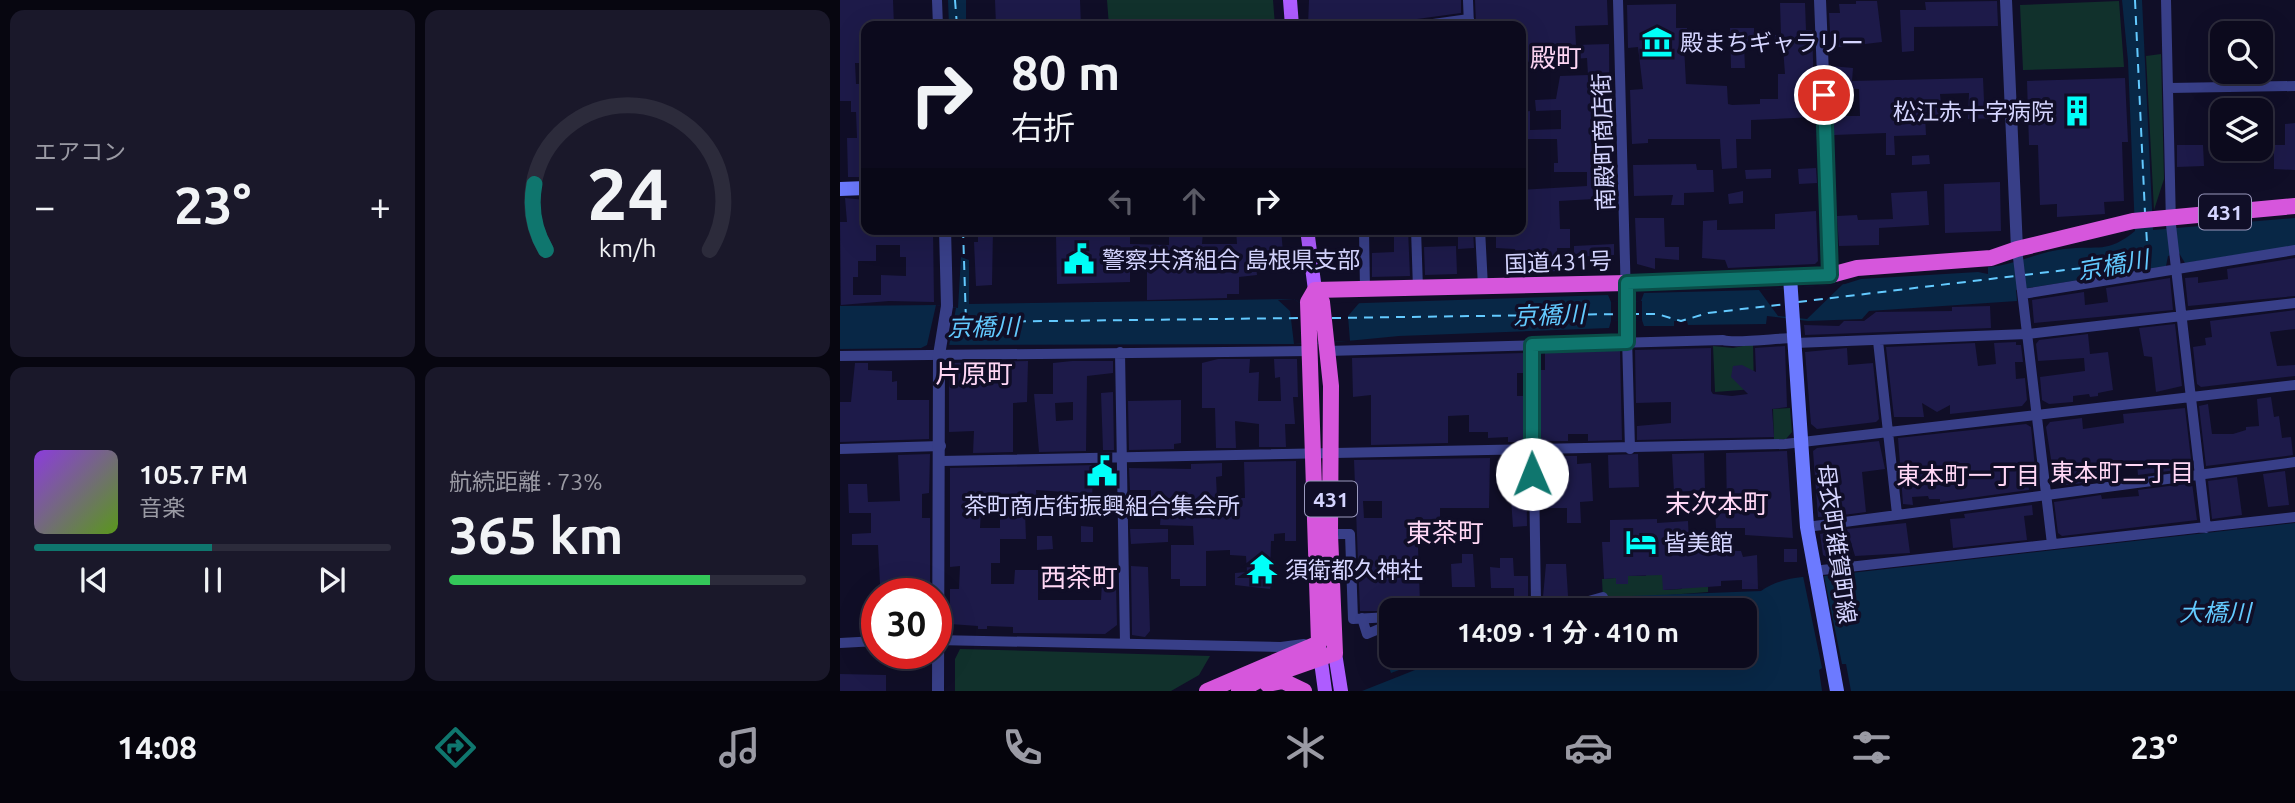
<!DOCTYPE html>
<html lang="ja">
<meta charset="utf-8">
<style>
:root{--surface:#0c0a1d;--page:#1a182a;--text:#f1f3f6;--muted:#9a9aa4;--line:#2c2b3b;--accent:#0f766e}
body{margin:0;font-family:Ubuntu,"Noto Sans JP",sans-serif;background:var(--page);color:var(--text);height:100vh;display:flex;flex-direction:column;font-size:26px;white-space:nowrap}
*{box-sizing:border-box;margin:0}
p{font-size:23px;color:var(--muted)}
.icon{flex:none;width:38px;height:38px;fill:none;stroke:currentColor;stroke-width:2;stroke-linecap:round;stroke-linejoin:round}
.map{position:relative;flex:1;overflow:hidden}
.panel{display:flex;flex-direction:column;gap:10px;padding:10px;background:#070610;width:840px}
.panel>*{flex:none}
.top-card{position:absolute;left:21px;top:21px;width:665px;height:214px;border-radius:14px;box-shadow:0 7px 28px #0002,0 0 0 2px var(--line);background:#0c0a1d;color:var(--text);overflow:hidden}
.controls{position:absolute;left:1370px;top:21px;display:grid;gap:14px}
.controls a{display:grid;place-items:center;width:63px;height:63px;border-radius:14px;background:var(--surface);box-shadow:0 7px 28px #0002,0 0 0 2px var(--line);font-size:35px}
.speed{position:absolute;left:21px;top:578px;display:flex;gap:14px;font-size:35px;font-weight:700;text-align:center}
.speed>*{display:grid;place-content:center;width:91px;height:91px;border-radius:50%;background:var(--surface);box-shadow:0 7px 28px #0002,0 0 0 2px var(--line);line-height:1}
.speed .limit{border:10px solid #d22;background:#fff;color:#111}
.pin{position:absolute;display:grid;place-items:center;width:60px;height:60px;color:#fff;margin:-30px;border:4px solid #fff;border-radius:50%;box-shadow:0 2px 7px #0007}
.me{position:absolute;width:77px;margin:-38px;rotate:359deg;stroke-linejoin:round;filter:drop-shadow(0 0 5px #0008)}
.turn{display:flex;align-items:center;gap:24px;height:147px;padding:0 35px;font-size:32px}
.turn .icon{width:91px;height:91px;stroke-width:2.5}
.turn b{display:block;font-size:49px;line-height:60px}
.lanes{display:flex;align-items:center;height:66px;padding:0 35px;background:#0003;justify-content:center;gap:35px;direction:ltr}
.lanes .off{opacity:.35}
.big{font-size:52px;font-weight:700;line-height:1.1}
.panel .card{flex:1;display:flex;flex-direction:column;justify-content:center;gap:10px;min-width:0;padding:0 24px;border-radius:14px;background:var(--page)}
.panel .dial{align-items:center;gap:0}
.dial svg{height:182px;overflow:visible;fill:none;stroke:var(--line);stroke-width:7;stroke-linecap:round;text-anchor:middle}
.dial text{fill:var(--text);stroke:none}
.song{display:flex;align-items:center;gap:21px}
.cover{width:84px;height:84px;border-radius:10px;background:linear-gradient(135deg,hsl(270 70% 55%),hsl(90 70% 35%))}
.played{height:7px;border-radius:4px;background:linear-gradient(90deg,var(--accent) 50%,var(--line) 50%)}
.keys{display:flex;justify-content:space-around;direction:ltr}
.heat{display:flex;justify-content:space-between;align-items:center;font-size:38px;direction:ltr}
.charge{height:10px;border-radius:5px;background:linear-gradient(90deg,#34c759 73%,var(--line) 0)}
.panel .tiles{flex:1;display:grid;gap:10px;grid-template-columns:repeat(2,1fr)}
.trip{position:absolute;left:539px;top:598px;width:378px;height:70px;border-radius:14px;background:var(--surface);box-shadow:0 7px 28px #0002,0 0 0 2px var(--line);font-weight:700;line-height:70px;text-align:center}
.dock{display:flex;height:112px;justify-content:space-around;align-items:center;background:#05040c;color:var(--muted)}
.dock .icon{width:49px;height:49px}
.dock .current{color:var(--accent)}
.dock b{font-size:32px;color:var(--text)}
main{display:flex;flex:1;min-height:0}
.map>svg:first-child{display:block}
.green{fill:#11312c}
.water{fill:#082746}
.pier{fill:#100e27}
.lines{fill:none;stroke-linecap:round;stroke-linejoin:round}
.ferry{stroke:#63caff;stroke-width:2;stroke-dasharray:9 7;stroke-linecap:butt}
.building{fill:#1d1a49;fill-rule:evenodd}
.minor{stroke:#383f88;stroke-width:10}
.tertiary{stroke:#383f88;stroke-width:12}
.secondary{stroke:#6c7aff;stroke-width:14}
.primary{stroke:#ae5cff;stroke-width:14}
.trunk{stroke:#d656dc;stroke-width:16}
.route-casing{stroke:#0a4d48;stroke-width:18}
.route{stroke:#0f766e;stroke-width:12}
.labels{text-anchor:middle;dominant-baseline:central;stroke-width:7;stroke-linejoin:round;paint-order:stroke}
.shield{fill:#100e27;stroke:#9a99be;stroke-width:2}
.shield-label{font-size:21px;font-weight:bold;fill:#d5d5ff}
.poi-label{font-size:23px;fill:#d5d5ff;stroke:#100e27;text-anchor:start}
.street-label{font-size:23px;fill:#d5d5ff;stroke:#100e27}
.water-label{font-size:24px;font-style:italic;fill:#63caff;stroke:#100e27}
.neighbourhood-label{font-size:24px;fill:#ffd7f5;stroke:#100e27}
.quarter-label{font-size:26px;fill:#ffd7f5;stroke:#100e27}
</style>
<main>
<section class="panel">
<div class="tiles">
<div class="card"><p>エアコン</p>
<div class="heat"><a>−</a><b class="big">23°</b><a>+</a></div>
</div>
<div class="card dial"><svg viewBox="0 0 100 80">
<path d="M14 69A42 42 0 1 1 86 69"/>
<path d="M14 69A42 42 0 0 1 9 40" stroke="#0f766e"/>
<text x="50" y="56" font-size="32" font-weight="700">24</text>
<text x="50" y="72" font-size="11">km/h</text>
</svg></div>
<div class="card">
<div class="song"><i class="cover"></i><div><b>105.7 FM</b><p>音楽</p></div></div>
<div class="played"></div>
<div class="keys"><svg class="icon" aria-label="previous" viewBox="0 0 24 24"><path d="M18 5L8 12l10 7zM5 5v14"/></svg><svg class="icon" aria-label="pause" viewBox="0 0 24 24"><path d="M8 5v14M16 5v14"/></svg><svg class="icon" aria-label="next" viewBox="0 0 24 24"><path d="M6 5l10 7-10 7zM19 5v14"/></svg></div>
</div>
<div class="card"><p>航続距離 · 73%</p><b class="big">365 km</b><div class="charge"></div></div>
</div>
</section>
<div class="map">
<svg width="1455" height="691" viewBox="0 0 1455 691">
<rect width="100%" height="100%" fill="#100e27"/>
<!-- green -->
<path class="green" d="M267,0H433L435,26H269Z
M1279,1L1284,67L1183,70L1180,5Z
M1321,54L1324,179L1314,210L1306,56Z
M913,344L914,389L875,392L873,346L893,348Z
M950,408L952,432L946,439L934,440L933,409Z
M835,568L824,590L842,589L841,578L854,587H868V592L763,600L762,579L776,578V584H787L788,576H806V569Z
M120,649L370,656L359,675L331,691H115V659Z"/>
<!-- water -->
<path class="water" d="M108,0H126V26H109Z
M1282,0H1302L1313,230L1455,218V246L1345,263L1339,253L1328,256L1326,266L1176,290L1177,301L1029,311L1022,319L968,321L927,316L926,324L848,325L847,321H834V326H804L802,320L771,321L769,328L559,336L476,344L87,345L81,348L0,349V306L96,305L118,308L121,257L129,260V304L454,299L463,305L768,295L771,302L801,301L804,293L919,290L1005,284L1021,279L1138,272L1148,274V267C1175,265 1198,252 1224,249C1259,245 1267,254 1295,231L1288,61Z
M1455,523V691H522L580,668L578,663L551,673L540,644L551,639V656H598L600,659L607,656H905V611H723L790,596L921,591C939,578 962,576 984,576Z"/>
<!-- pier -->
<path class="pier" d="M1003,284L967,319L938,316L919,290Z
M454,299L463,305L520,302L508,316L510,341L454,344L450,311L438,300Z
M802,301V320L771,321V302Z
M96,305L116,308L109,346L87,345Z
M963,576H984L1002,664H1006L1011,691H982L979,670L982,668Z"/>
<g class="lines">
<!-- ferry -->
<path class="ferry" d="M115,0L117,26
M1295,0L1305,213
M123,229L126,322L462,318
M1184,275L1308,260L1306,226
M958,302L1175,276
M790,314H817L841,321L868,313L946,304
M492,318L784,314"/>
</g>
<!-- building -->
<path class="building" d="M0,0H53L54,26H26V63H15L16,84H26V177H8L7,138H17L16,112H11V101H0Z
M155,0H240L241,26H156Z
M469,0H621V13L577,19L572,26H468Z
M635,0H767L768,25L735,26L736,45L769,44L770,161H773L774,187L771,198L719,201L720,229H730V248H717L718,271L677,273L675,249L656,248V229H681V190L747,186V172H714V163H718L717,139H681V112L690,111V130L721,129V110L696,111L695,100L716,99L720,76L748,75L747,58L733,59V52L725,53V50L708,51V61L681,62V26H636Z
M1016,1H1037L1042,42L991,48L989,13H1000L999,4H1016Z
M1157,1L1158,26L1074,27V51L1062,52L1060,10H1086L1085,2Z
M940,3H965L966,30H972L975,117L911,120V139H896L897,168L882,169L880,139H808V143L792,144L790,90L803,89L798,47L788,48L787,5L836,4V28H847L848,46H844L846,84L887,86L888,104L892,105L920,104V99H938V74H945L943,47H934L935,35H941Z
M890,28H914V38L908,39V45H904L905,68H891Z
M991,66L1013,68L1012,81L1143,78L1144,101H1159V118L1128,119L1129,93L1100,94L1102,114L1085,116L1086,135L1054,136L1055,155H1046V133L994,135L993,116H1020L1019,89L993,88Z
M1285,78L1288,142H1282L1284,201L1264,202L1265,214L1217,217V204L1200,205L1198,145H1189L1187,81Z
M1455,123V170L1434,169V145H1445V124Z
M1337,145H1363L1364,166L1337,167Z
M1089,155L1090,164L1072,165V156Z
M856,164L857,170H873L874,192L844,193V205H831L833,195L794,196L793,165Z
M976,168L977,183L959,184L958,169Z
M931,169V178L906,179L905,170Z
M1160,182L1161,231L1105,233L1104,184Z
M903,191V203L889,204L888,194Z
M1087,191L1089,225L1039,228V245L999,246L997,216L1017,215L1018,220L1053,219L1051,193Z
M5,198L26,200V231L93,229L94,302L49,301L1,305L0,222H7ZM36,245H60V257H66V276L41,275V295H13V277H18V261H36Z
M976,211L978,261L975,264L888,268L885,260L862,258L863,221L877,220V230L935,229V214Z
M795,218H824L825,247H839V260L815,258V269L797,264Z
M138,229H153L152,285L136,286L134,242H138Z
M396,229H441L444,264L416,267L417,275L399,277V294H387V298L307,300V256H290V282L217,284L216,235L290,234V244L329,245V231H363L362,244H397Z
M554,229H568L570,276L532,277V253L554,252Z
M618,229H633L634,248L618,249Z
M774,244V255L734,257V246Z
M616,246L617,274L585,275L584,247Z
M1455,258V296L1348,306L1345,278L1358,277V283L1388,279L1387,269Z
M1330,278L1333,310L1194,323L1192,300L1244,292L1245,305L1268,302L1266,288Z
M1150,306L1151,328L965,335L964,325L999,326L1004,321H1024L1036,312L1112,311V307Z
M1455,310V329L1430,332L1437,366L1455,365V376L1361,387L1357,384L1353,347L1366,345L1365,338L1372,337L1370,321Z
M1335,324L1342,386L1316,392L1312,357L1304,356L1299,328Z
M1248,334L1250,354L1268,352L1273,390L1258,393V396L1250,397L1249,394L1233,396V402L1209,404L1202,400L1200,377L1245,371L1244,358L1198,361L1196,344L1199,340Z
M1176,342V345H1181L1183,362H1175L1176,379L1185,378L1187,400L1182,406L1110,414V405L1097,412L1082,403L1084,417H1054L1046,347L1135,343L1138,366L1156,364L1154,343Z
M945,346L947,407L932,409L934,437L797,440V426L831,423V402L796,403L795,350L871,348V391L873,394L892,396L908,394L891,377L893,366L902,365L916,372L915,348Z
M1007,348L1008,365L1033,363L1039,419L1036,422L977,429L971,424L965,352Z
M780,350L782,440L748,441V434H728V441H701L700,370H705V352Z
M685,353V373H677V396H685L686,442H668V437L648,438V432H629V415L608,416V443L531,445V395L513,397L512,358Z
M378,359H410L409,373L419,372L418,401H441L440,377L435,378L434,359H457L458,397H453L455,424H445L446,447H419V424L395,421L396,448H376L375,408H362V363Z
M188,361L187,402L173,403V452L133,453L134,431L109,432V363Z
M232,361H273V373L247,376L246,451L199,452L194,394H213V363ZM233,402V420L216,421L215,403Z
M15,363H28V370L52,371V382L57,381V400H89V439L0,442V402H11Z
M273,392L274,450H263L261,393Z
M1431,397L1434,417L1439,416L1442,438L1451,437L1453,455L1366,466L1359,406L1368,404L1372,434H1393L1406,430V427L1419,426L1417,399Z
M341,400V443L334,444V449L289,450L288,401Z
M1345,408L1352,468L1298,475L1297,465L1257,471L1258,481L1220,486L1214,478L1206,427L1210,422L1242,418L1243,429L1284,423L1283,414Z
M1186,424L1191,427L1195,468L1187,469L1189,490L1100,502V499H1089L1088,496L1072,497L1073,505L1063,504L1058,438Z
M1039,441L1045,469L1022,472L1026,512L1003,515L1001,507L994,508L995,516L978,517L973,451L977,448Z
M947,451L953,538L905,535V528H876L875,509H887L886,453Z
M864,453L865,490L834,492L832,454Z
M90,454L89,493L82,494V518H90V593H64V584H40L38,545H12V534L31,533V513H9L8,484H27L28,502L60,501L58,455Z
M798,454L799,487L769,488L768,455Z
M701,456H737V464L751,463L753,501L740,502L741,523H727V508H702Z
M668,457H686L687,526L673,527Z
M650,458L649,508H600V521H582L583,537L579,538L578,547L580,604L559,605V611H520L514,460ZM523,501H542V518H524Z
M456,461V541H445V533L434,534V541H431L430,573H433V578L430,589L395,585V573L407,572L406,556L390,555V550L366,551V586H340V579H331V545H354L353,526L320,525L321,511L311,512V490H290L289,468L351,469V464L382,463V476L376,477L377,498H405L404,462Z
M257,465V468H271V477H253L252,498H239V493L196,490L197,512H185L186,539H160V563H151V584H174L175,570H198V600H261L262,583H276L277,625L265,634L173,633V627L147,626V629H138V626L110,624V589H119L120,566L110,567V468ZM141,510L160,511V528H140Z
M1445,471L1449,505L1428,507L1423,474Z
M1397,477L1402,515L1372,519L1368,481Z
M1352,483L1357,520L1222,536L1218,533L1214,502L1261,495L1262,499L1299,496L1298,490Z
M1192,505L1193,515L1184,516L1187,540L1113,548L1110,519L1125,518L1124,514Z
M817,519V523L848,521L849,544H865V550L901,551L903,557L917,555L918,589H902V580L881,581V586L823,590L822,575L788,576V584H776V578L764,579L762,542H770V520Z
M1066,523L1070,553L1015,556L1007,529Z
M241,526L253,527V542H241Z
M290,529H328V542L291,544Z
M997,531L1000,560L994,561L983,555L980,534Z
M197,536H212L213,549L197,550Z
M944,549H957V562H944Z
M622,554H633L635,587H612L611,564L622,563Z
M660,558H673L674,576H688V599H674V588H651L650,567L660,568Z
M706,564H726L728,596L703,597Z
M291,566L308,567L310,631L305,637L292,635Z
M0,674L46,675V691H0Z"/>
<g class="lines">
<!-- minor -->
<path class="minor" d="M97,0L98,26
M628,0L629,26
M778,0L790,449
M1326,0L1331,225L1366,528
M579,26L629,19
M1329,88L1455,86
M524,229L525,290
M576,229L578,289
M640,229L643,287
M1177,249L1212,544
M1183,294L1455,250
M1038,341L1057,514
M955,343L1187,334L1455,303
M487,351L883,340C894,344 938,338 954,338
M280,352L285,643
M0,356L470,351
M0,449L101,446
M101,461L945,444L1455,385
M967,527L1455,462
M490,534H510L513,619L551,617
M973,571L1455,517
M657,611L690,608L696,603L692,345
M713,611L763,597
M522,618L527,634L551,624
M96,640L441,647L464,644
M0,643L37,641"/>
<!-- tertiary -->
<path class="tertiary" d="M980,0L991,275
M1166,0L1177,249
M98,691L99,355L107,306L105,229"/>
<!-- secondary -->
<path class="secondary" d="M0,189L26,188
M950,277L967,527L997,691"/>
<!-- primary -->
<path class="primary" d="M450,0L452,26
M467,229L475,290
M479,647L485,691
M495,653L501,691"/>
<!-- trunk -->
<path class="trunk" d="M475,290L787,283L991,275L1017,268L1151,258L1177,249L1293,221L1455,206
M475,290L482,302L491,386L490,534L495,653
M475,290L468,302L479,643
M427,684L443,681L464,691
M367,691L479,643
M399,691L421,679L495,653"/>
</g>
<g class="lines">
<!-- route casing -->
<g class="route-casing">
<path id="route" d="M692,474V345L787,342V283L990,275L984,95"/>
</g>
<!-- route -->
<use href="#route" class="route"/>
</g>
<!-- icons -->
<defs>
<g id="museum-bare" transform="scale(2.415)"><path d="M0-6L6-3V-2H-6V-3ZM-5-1h2V3h-2ZM-1-1h2V3h-2ZM3-1h2V3H3ZM-6 4H6V6H-6Z" fill="#01fff9" stroke="#100e27" stroke-width="2.5" paint-order="stroke"/></g>
<g id="building-bare" transform="scale(2.415)"><path d="M-4-6H4V6H1V3H-1V6H-4ZM-2.5-4.3h1.7v1.8h-1.7ZM.8-4.3h1.7v1.8H.8ZM-2.5-1h1.7V.8h-1.7ZM.8-1h1.7V.8H.8Z" fill="#01fff9" stroke="#100e27" stroke-width="2.5" paint-order="stroke"/></g>
<g id="civic-bare" transform="scale(2.415)"><path d="M-.6-6.5H3V-4.5H.6V-3L4-1V1h2V6H-6V1h2V-1L-.6-3ZM-1.2 2.5V6h2.4V2.5Z" fill="#01fff9" stroke="#100e27" stroke-width="2.5" paint-order="stroke"/></g>
<g id="hotel-bare" transform="scale(2.415)"><path d="M-6-4.5h1.5V1H6V5H4.5V3h-9V5H-6ZM-4 0a1.8 1.8 0 1 1 3.6 0ZM.5 0V-2.5h3Q6-2.5 6 0Z" fill="#01fff9" stroke="#100e27" stroke-width="2.5" paint-order="stroke"/></g>
<g id="temple-bare" transform="scale(2.415)"><path d="M0-6L5-2H3V0L6.5 2.5H4V6H1.5V3h-3V6H-4V2.5H-6.5L-3 0V-2H-5Z" fill="#01fff9" stroke="#100e27" stroke-width="2.5" paint-order="stroke"/></g>
</defs>
<g fill-rule="evenodd">
<use href="#museum-bare" x="817" y="42"/>
<use href="#building-bare" x="1237" y="111"/>
<use href="#civic-bare" x="239" y="259"/>
<use href="#civic-bare" x="262" y="471"/>
<use href="#hotel-bare" x="801" y="542"/>
<use href="#temple-bare" x="422" y="569"/>
</g>
<g class="labels">
<!-- shield labels -->
<g class="shield">
<rect x="1359" y="194.5" width="52" height="35" rx="5"/>
<rect x="465" y="481.5" width="52" height="35" rx="5"/>
</g>
<g class="shield-label">
<text x="1385" y="212">431</text>
<text x="491" y="499">431</text>
</g>
<!-- poi labels -->
<g class="poi-label">
<text x="840" y="42">殿まちギャラリー</text>
<text x="1214" y="111" text-anchor="end">松江赤十字病院</text>
<text x="262" y="259">警察共済組合 島根県支部</text>
<text x="262" y="505" text-anchor="middle">茶町商店街振興組合集会所</text>
<text x="824" y="542">皆美館</text>
<text x="445" y="569">須衛都久神社</text>
</g>
<!-- street labels -->
<g class="street-label">
<text transform="translate(763 142) rotate(-92)">南殿町商店街</text>
<text transform="translate(718 262) rotate(-2)">国道431号</text>
<text transform="translate(997 544) rotate(82)">母衣町雑賀町線</text>
</g>
<!-- water labels -->
<g class="water-label">
<text transform="translate(1273 265) rotate(-10)">京橋川</text>
<text transform="translate(709 315) rotate(-2)">京橋川</text>
<text transform="translate(143 327) rotate(-1)">京橋川</text>
<text x="1375" y="612">大橋川</text>
</g>
<!-- neighbourhood labels -->
<g class="neighbourhood-label">
<text x="1282" y="472">東本町二丁目</text>
<text x="1128" y="475">東本町一丁目</text>
</g>
<!-- quarter labels -->
<g class="quarter-label">
<text x="716" y="57">殿町</text>
<text x="134" y="373">片原町</text>
<text x="877" y="503">末次本町</text>
<text x="605" y="532">東茶町</text>
<text x="239" y="577">西茶町</text>
</g>
</g>
</svg>
<div class="controls">
<a><svg class="icon" aria-label="search" viewBox="0 0 24 24"><circle cx="10" cy="10" r="6"/><path d="M15 15l6 6"/></svg></a>
<a><svg class="icon" aria-label="layers" viewBox="0 0 24 24"><path d="M12 4l9 5-9 5-9-5zM3 14l9 5 9-5"/></svg></a>
</div>
<div class="speed"><div class="limit">30</div></div>
<div class="pin" style="left:984px;top:95px;background:#d93025"><svg class="icon" aria-label="arrive" viewBox="0 0 24 24"><path d="M6 21V4h12l-3 4 3 4H6"/></svg></div>
<svg class="me" style="left:692px;top:474px" viewBox="-20 -20 40 40"><circle r="19" fill="#fff"/><path d="M0-13L10 11 0 6-10 11z" fill="#0f766e"/></svg>
<div class="trip">14:09 · 1 分 · 410 m</div>
<div class="top-card">
<div class="turn"><svg class="icon" aria-label="right" viewBox="0 0 24 24"><path d="M7 20v-9h11M14 6l5 5-5 5"/></svg><div><b>80 m</b>右折</div></div>
<div class="lanes"><svg class="icon off" aria-label="left" viewBox="0 0 24 24"><path d="M17 20v-9H6M10 6l-5 5 5 5"/></svg><svg class="icon off" aria-label="ahead" viewBox="0 0 24 24"><path d="M12 20V5M6 11l6-6 6 6"/></svg><svg class="icon" aria-label="right" viewBox="0 0 24 24"><path d="M7 20v-9h11M14 6l5 5-5 5"/></svg></div>
</div>
</div>
</main>
<nav class="dock">
<b>14:08</b>
<svg class="icon current" aria-label="directions" viewBox="0 0 24 24"><path d="M12 3l9 9-9 9-9-9zM9 14v-3h6M13 9l2 2-2 2"/></svg>
<svg class="icon" aria-label="music" viewBox="0 0 24 24"><path d="M9 18V5l10-2v13"/><circle cx="6" cy="18" r="3"/><circle cx="16" cy="16" r="3"/></svg>
<svg class="icon" aria-label="phone" viewBox="0 0 24 24"><path d="M5 4h4l2 5-3 2q2 4 5 5l2-3 5 2v4C11 20 4 13 5 4z"/></svg>
<svg class="icon" aria-label="climate" viewBox="0 0 24 24"><path d="M12 3v18M4 7l16 10M4 17L20 7"/></svg>
<svg class="icon" aria-label="car" viewBox="0 0 24 24"><path d="M5 17H2v-5l4-1 3-4h7l3 4 3 1v5h-3M9 17h6M6 11h13"/><circle cx="7" cy="17" r="2"/><circle cx="17" cy="17" r="2"/></svg>
<svg class="icon" aria-label="filters" viewBox="0 0 24 24"><path d="M4 7h16M4 17h16"/><circle cx="9" cy="7" r="2"/><circle cx="15" cy="17" r="2"/></svg>
<b>23°</b>
</nav>
